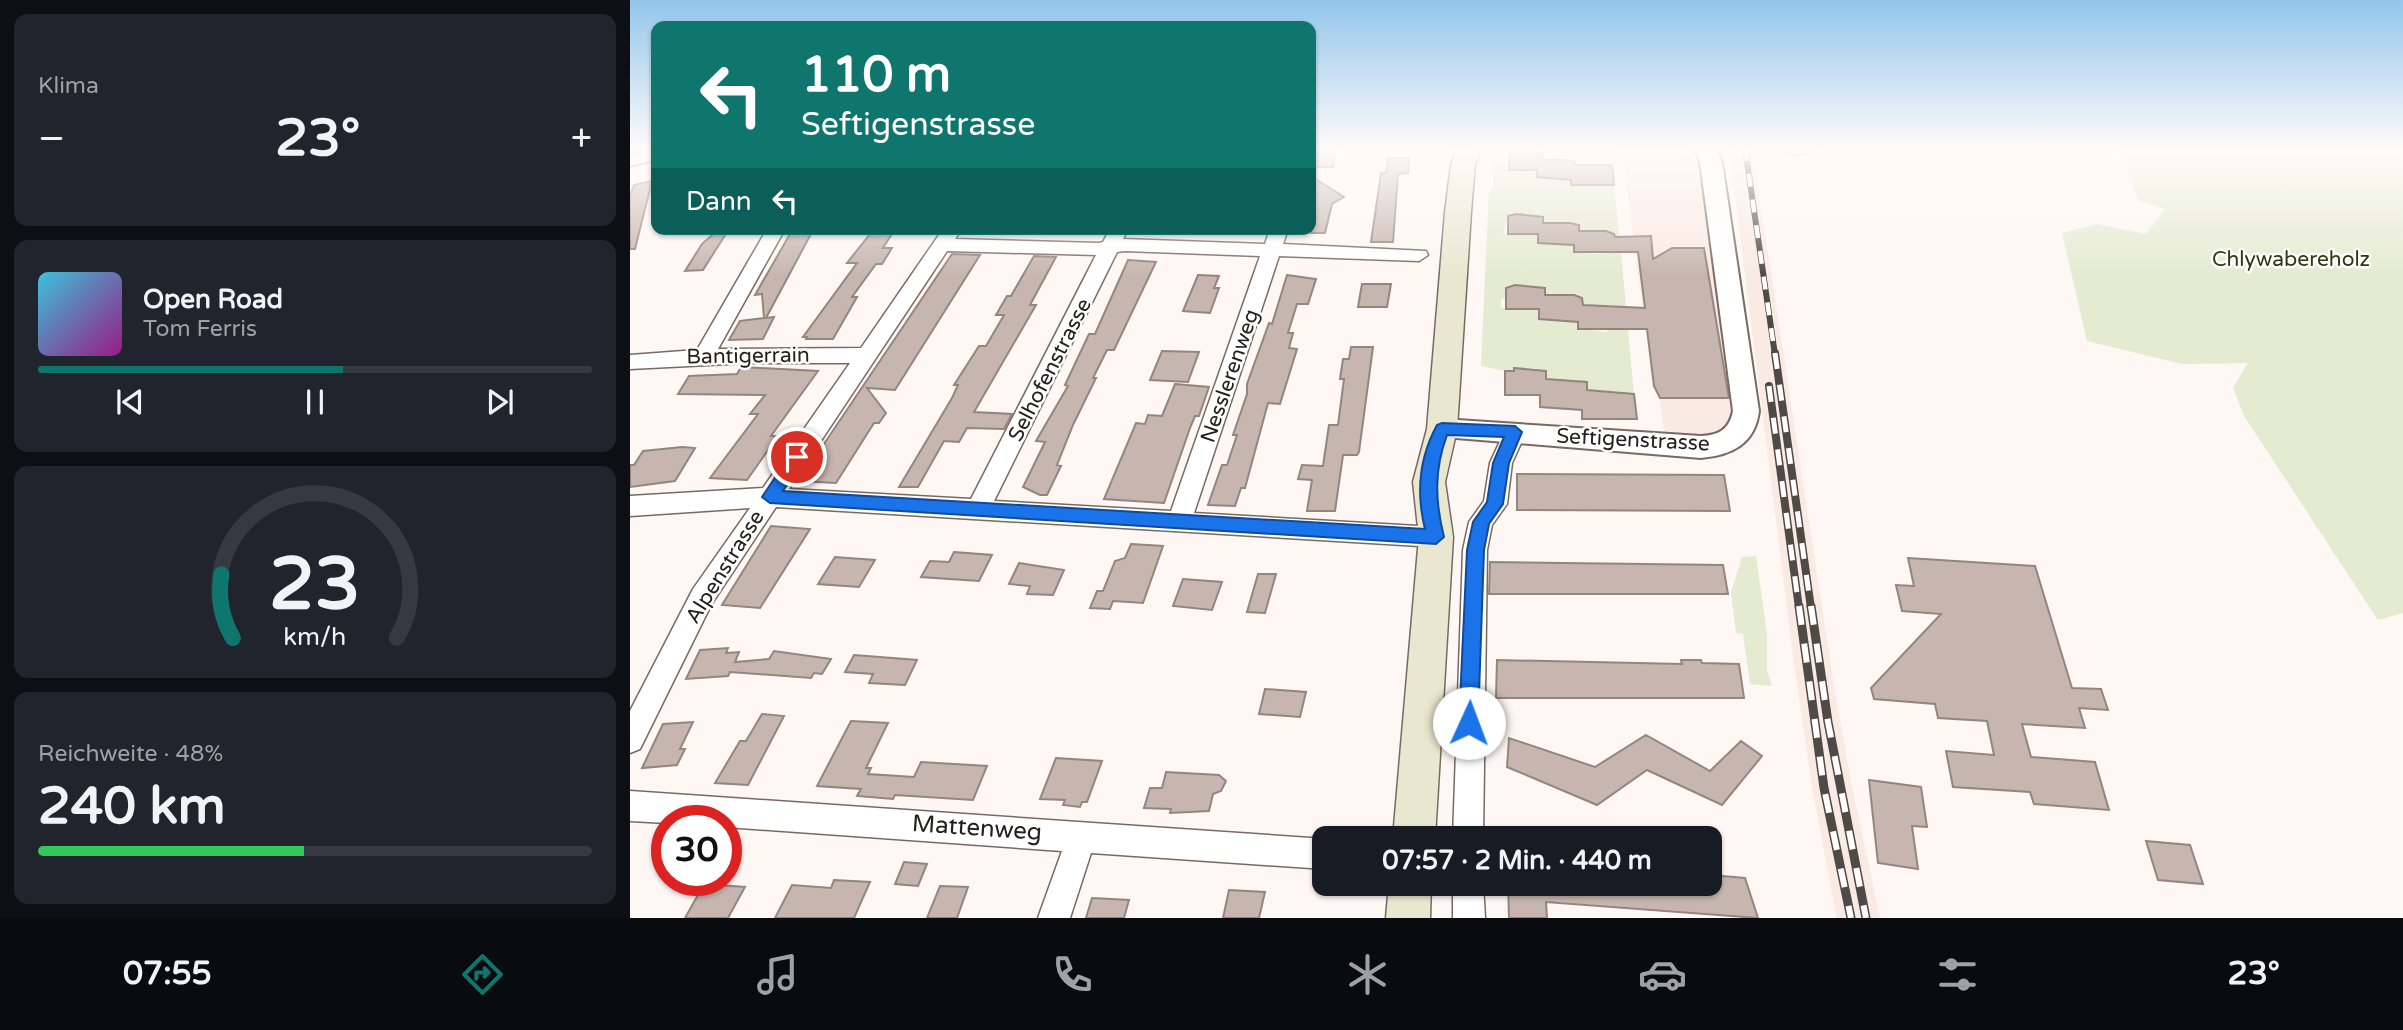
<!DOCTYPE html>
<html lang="de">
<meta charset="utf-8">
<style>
:root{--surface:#171b24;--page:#20242c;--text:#f1f3f6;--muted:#9ea1a6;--line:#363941;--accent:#0f766e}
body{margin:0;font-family:"Varela Round",sans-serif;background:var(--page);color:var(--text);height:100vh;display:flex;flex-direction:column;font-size:26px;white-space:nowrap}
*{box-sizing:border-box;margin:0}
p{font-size:23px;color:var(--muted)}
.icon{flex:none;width:38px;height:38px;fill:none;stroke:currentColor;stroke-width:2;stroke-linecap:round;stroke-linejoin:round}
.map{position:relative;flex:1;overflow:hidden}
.side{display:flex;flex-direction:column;gap:14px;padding:14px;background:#0d0f14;width:630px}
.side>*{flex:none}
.banner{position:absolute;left:21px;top:21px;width:665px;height:214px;border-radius:14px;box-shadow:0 2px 5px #0004;background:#0f766e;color:#fff;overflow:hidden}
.speed{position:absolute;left:21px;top:805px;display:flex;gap:14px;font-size:35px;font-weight:700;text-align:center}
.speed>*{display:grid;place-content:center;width:91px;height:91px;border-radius:50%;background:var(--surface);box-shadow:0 2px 5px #0004;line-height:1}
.speed .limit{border:10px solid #d22;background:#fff;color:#111}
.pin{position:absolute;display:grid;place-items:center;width:60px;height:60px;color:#fff;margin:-30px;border:4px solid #fff;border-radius:50%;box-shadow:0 2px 7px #0007}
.me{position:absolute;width:77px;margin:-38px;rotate:2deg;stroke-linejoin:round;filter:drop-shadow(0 0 5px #0008)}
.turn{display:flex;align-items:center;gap:24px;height:147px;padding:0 35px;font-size:32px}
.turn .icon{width:91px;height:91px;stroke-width:2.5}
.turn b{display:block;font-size:49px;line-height:60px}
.then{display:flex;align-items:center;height:66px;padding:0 35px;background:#0003;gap:14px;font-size:26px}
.big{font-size:52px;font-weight:700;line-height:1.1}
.side .card{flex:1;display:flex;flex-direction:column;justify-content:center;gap:10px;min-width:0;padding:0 24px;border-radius:14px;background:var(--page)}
.side .dial{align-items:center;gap:0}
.dial svg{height:182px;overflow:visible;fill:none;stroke:var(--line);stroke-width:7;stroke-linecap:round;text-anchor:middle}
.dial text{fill:var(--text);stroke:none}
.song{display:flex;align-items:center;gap:21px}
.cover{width:84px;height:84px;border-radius:10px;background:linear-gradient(135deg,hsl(190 70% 55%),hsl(310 70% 35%))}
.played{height:7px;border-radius:4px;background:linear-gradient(90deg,var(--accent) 55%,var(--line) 55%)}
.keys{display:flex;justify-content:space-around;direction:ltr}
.heat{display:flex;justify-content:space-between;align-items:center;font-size:38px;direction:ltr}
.charge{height:10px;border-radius:5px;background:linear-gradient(90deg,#34c759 48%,var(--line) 0)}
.trip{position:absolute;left:682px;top:826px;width:410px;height:70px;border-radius:14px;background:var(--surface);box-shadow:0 2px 5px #0004;font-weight:700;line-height:70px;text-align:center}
.menu{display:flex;height:112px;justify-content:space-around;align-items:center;background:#090b0e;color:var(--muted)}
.menu .icon{width:49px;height:49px}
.menu .current{color:var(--accent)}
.menu b{font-size:32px;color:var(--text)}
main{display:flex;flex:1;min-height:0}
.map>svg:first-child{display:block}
.built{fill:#f9eae3}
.green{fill:#e4ebd1}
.building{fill:#c6b6af;stroke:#94857e;stroke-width:2}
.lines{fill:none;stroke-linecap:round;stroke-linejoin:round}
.minor-casing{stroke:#786a63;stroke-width:3}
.tertiary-casing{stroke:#786a63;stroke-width:4}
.secondary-casing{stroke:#786a63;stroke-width:3}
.minor{fill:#fff;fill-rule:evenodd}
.tertiary{fill:#fff;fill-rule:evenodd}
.secondary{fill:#eae7d0;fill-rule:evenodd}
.rail-far2-casing{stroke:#504a47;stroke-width:6}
.rail-far1-casing{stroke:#504a47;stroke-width:8}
.rail-casing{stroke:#504a47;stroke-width:9}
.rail-far2{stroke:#fff;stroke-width:4.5;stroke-dasharray:13;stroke-linecap:butt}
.rail-far1{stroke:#fff;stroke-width:5;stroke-dasharray:16;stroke-linecap:butt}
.rail{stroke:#fff;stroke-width:6;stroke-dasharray:19;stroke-linecap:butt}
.route{fill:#1a73e8;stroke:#114b97;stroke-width:2}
.labels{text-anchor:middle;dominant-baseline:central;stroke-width:5;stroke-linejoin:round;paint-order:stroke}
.park-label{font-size:21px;fill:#2f370c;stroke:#fff}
.street-label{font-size:21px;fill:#26201d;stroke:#fff}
.near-street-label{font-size:24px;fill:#26201d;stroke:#fff}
</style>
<main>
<section class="side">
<div class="card"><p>Klima</p>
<div class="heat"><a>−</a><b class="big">23°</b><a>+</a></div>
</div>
<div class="card">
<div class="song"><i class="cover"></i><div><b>Open Road</b><p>Tom Ferris</p></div></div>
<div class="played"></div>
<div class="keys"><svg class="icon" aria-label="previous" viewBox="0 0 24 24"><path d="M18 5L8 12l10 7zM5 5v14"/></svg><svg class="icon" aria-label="pause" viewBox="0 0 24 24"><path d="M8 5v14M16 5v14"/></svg><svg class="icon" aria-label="next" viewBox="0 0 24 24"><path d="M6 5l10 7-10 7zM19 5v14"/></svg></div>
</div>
<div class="card dial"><svg viewBox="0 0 100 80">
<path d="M14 69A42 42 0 1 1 86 69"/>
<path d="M14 69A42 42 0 0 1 9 41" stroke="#0f766e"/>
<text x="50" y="56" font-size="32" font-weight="700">23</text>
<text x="50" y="72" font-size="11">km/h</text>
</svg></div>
<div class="card"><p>Reichweite · 48%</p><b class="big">240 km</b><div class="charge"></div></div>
</section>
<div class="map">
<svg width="1773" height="918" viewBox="0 0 1773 918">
<rect width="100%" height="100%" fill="#fef7f4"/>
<!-- built -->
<path class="built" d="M992,148H1069L1072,154L1111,414L1095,436L1040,440L1034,432L1030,401L1023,387Z
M1099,148H1122L1204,686L1220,777L1250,918H1207L1205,909L1182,787L1163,656Z"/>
<!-- green -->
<path class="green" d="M1490,148H1773V613L1748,620L1614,416L1603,387L1618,363L1552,364L1457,341L1432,233L1467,224L1516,234L1535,209L1508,200Z
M863,162H874L875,170H907L908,177H940L941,185H984L990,243H985L984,234L949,233L940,223L913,225V217H878L873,234H908L925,245L944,243L962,254L991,252L997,318L982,305L953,307L952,298H915L906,286L885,285L876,298L871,299V308L909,309V319H927L928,321L947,319L948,329L977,332V329H998L1005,406L989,391L958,393L957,382L925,379L916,382V371H907V368L875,371L851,366L859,189H863Z
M1126,556L1137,634V670L1142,686L1120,684L1113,634L1106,633L1101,593L1112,557Z"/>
<!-- building -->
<path class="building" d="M684,148H706L703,167H681Z
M886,152H904L912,154V160H937L945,162V165H982L984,185H941V180L907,177V170H879V154Z
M758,158H779L778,173L768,174L763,242H741L751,173H756Z
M681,176L714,197L702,204L695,233H681Z
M22,181L5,249H0V196L4,185Z
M886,214L913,217V223H940L949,225V231H976L984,234L985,237L1021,236L1023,259L1042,248H1074L1099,398H1030L1024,386L1017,329H948V322L909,319V309H876V288L885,285L915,288V295H944L952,298L953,305L1015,308L1008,252H944V245L908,243V234H878V216Z
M89,229H99L73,270L55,271L72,244Z
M244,229H265L253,248H262L252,264H246L222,297H227L203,339H176L177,337H173L227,263H217Z
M182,232L136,318L144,317L133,339L99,340L110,321L134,318L132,294L125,295L160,234Z
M322,254L350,255L265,390L237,388L256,413L249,423H244L206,483L169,481Z
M404,256L426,257L400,305H406L344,412L382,414L374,429L337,428L329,442L314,441L288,487H269L322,398L328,385H324L349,346H356L374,315H366L377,296H381Z
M498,260L526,262L484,350H477L463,378H466L443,425L427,465L431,466L417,495H410L393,487L415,442L406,441L438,386L435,385L459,334H465Z
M568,275L589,276L584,288H589L580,313L553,311Z
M657,275L686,279L678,304H667L658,333H663L659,348L667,349L650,404L638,403L615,488H611L605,506L578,505L592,465H597L607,435H603L617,394V384L639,323L642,324Z
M732,284H761L757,307H728Z
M721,347H743L729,452L727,455H713L705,511H677L682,480L668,479L672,465L693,466L699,425H708L714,379H710L713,359H719Z
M532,351L569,352L558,382L520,380Z
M111,367L188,371L141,436H148L117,480L80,478L128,414H120L135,395L48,394L59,376L107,374Z
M884,368L916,371V379L957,382V390L1004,394L1007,419H952V410L910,407V395H875V371H884Z
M545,384L579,387L569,416H565L560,428L534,503L474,499L506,423L515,424L518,415L532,416Z
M52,447L65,448L45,481L0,487V465H4L13,451Z
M887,474L1094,475L1100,511L887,510Z
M141,526L180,529L130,608L92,605Z
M501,544L533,546L513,603L483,601L480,609L460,608L467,591H473L485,561L495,558Z
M324,552L362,555L349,581L291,577L300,561L319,562Z
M205,557L218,558L245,560L229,587L188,584Z
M1278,558L1405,566L1442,688L1471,689L1478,710L1449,708L1455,728L1392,724L1401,757L1465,762L1479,810L1404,804L1400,792L1323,787L1316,751L1364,755L1357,721L1308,718L1305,704L1244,699L1241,688L1311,614L1272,611L1266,585L1284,586Z
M860,562L1093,565L1098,594H859Z
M389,563L434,570L423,595L397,594L400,586L379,584Z
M628,574H646L635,613L617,612Z
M553,579L592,582L582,610L543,606Z
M98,648L96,653L109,652L105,662L139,659L144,651L201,659L192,674L184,673L181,678L100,672L98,676L56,679L70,650Z
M224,655L287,660L275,685L239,683L243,674L215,672Z
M867,660L1052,664L1051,660H1071L1072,663L1109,664L1114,698H866Z
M635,689L676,692L670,717L629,714Z
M132,714L154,716L118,785L85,783L110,741H116Z
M221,721L258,723L236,768H241L238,774L284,777L291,762L357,766L343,800L265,795L263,799L227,796L231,789L187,786Z
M63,722L50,749H55L47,765L12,768L33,724Z
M1016,735L1080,771L1111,741L1132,756L1092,805L1017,770L967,805L877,767L879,738L965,767Z
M426,758L472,761L457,802H452L450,807L433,805L435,800L410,799Z
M536,772L589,775L596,781L591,791L583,794L579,811L540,813L541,809L514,808L520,788H532Z
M1239,780L1291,787L1297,827L1282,826L1288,869L1248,863Z
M1516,841L1560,845L1573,884L1528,880Z
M274,862L297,864L288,886L265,884Z
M1080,875L1115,878L1128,918L916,902L917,918H879L878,884H1080Z
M204,880L240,882L224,918H145L162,885L201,888Z
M74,884L115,887L98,918H55Z
M310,886L338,887L327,918H297Z
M599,890L635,892L629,918H593Z
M462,898L499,900L494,918H456Z"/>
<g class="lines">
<!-- minor casing -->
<g class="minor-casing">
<path id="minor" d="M1147,148H1187C1179,156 1155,156 1147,148Z
M26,150V160L0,166V156Z
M137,229H155L88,349L231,348L313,229H332L325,239L469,243L473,242L480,229H498L493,239L635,244L640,229H658L653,244L796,251L798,255L789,261L649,256L564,513L806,527L815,530L818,537L815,544L806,547L146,507L81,605L10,749L0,753V711L63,589L120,508L0,516V496L133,488L220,363H118L0,369V355L67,350ZM317,251L466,255L341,499L159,489ZM495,251L630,256L541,511L364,501L487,252Z
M885,424L893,426L896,432L882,463L877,504L862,525L857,550L853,838H823L833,550L839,522L854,501L860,463L877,426Z
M0,791L695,839V869L461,853L440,918H408L432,851L96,827V821L37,823L0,821Z
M823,884H853L855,918H823Z"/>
</g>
<!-- tertiary casing -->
<g class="tertiary-casing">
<path id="tertiary" d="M1065,148H1085L1092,162L1129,411C1125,444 1102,455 1071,458L802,436L798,429L802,422L812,419L1071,436C1089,435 1099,430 1103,411L1070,162Z"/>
</g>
<!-- secondary casing -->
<g class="secondary-casing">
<path id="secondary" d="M827,148H851L845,165L841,212L827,429L815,482L823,537L805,838H763L789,537L783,482L797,429L815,212L821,165Z
M759,884H801L800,918H756Z"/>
</g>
<!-- minor -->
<use href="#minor" class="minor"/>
<!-- tertiary -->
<use href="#tertiary" class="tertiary"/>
<!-- secondary -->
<use href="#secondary" class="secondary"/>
<!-- rail-far2 casing -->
<g class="rail-far2-casing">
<path id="rail-far2" d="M1115,148L1145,355"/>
</g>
<!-- rail-far1 casing -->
<g class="rail-far1-casing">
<path id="rail-far1" d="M1145,353L1181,608
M1139,386L1169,608"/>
</g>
<!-- rail casing -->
<g class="rail-casing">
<path id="rail" d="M1169,606L1194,788L1221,918
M1181,606L1198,722L1236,918"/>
</g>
<!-- rail-far2 -->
<use href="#rail-far2" class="rail-far2"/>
<!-- rail-far1 -->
<use href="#rail-far1" class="rail-far1"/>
<!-- rail -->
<use href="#rail" class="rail"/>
</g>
<!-- sky -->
<linearGradient id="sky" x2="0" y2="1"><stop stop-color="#93c6eb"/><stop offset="0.54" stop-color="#fffbfa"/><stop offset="1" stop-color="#fffbfa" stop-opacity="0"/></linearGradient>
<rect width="1773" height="276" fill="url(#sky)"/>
<!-- route -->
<path class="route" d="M812,423L885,426L892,432L879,463L873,504L859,524L854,550L848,723L845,729L839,732L832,729L829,723L837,550L843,522L857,502L863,463L874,437L817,435C804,470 805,501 814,537L806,544L140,503L132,497L162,452L167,450L175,457L153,491L795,529C786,493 789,458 807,425Z"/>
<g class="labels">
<!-- park labels -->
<g class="park-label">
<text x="1661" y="259">Chlywabereholz</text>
</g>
<!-- street labels -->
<g class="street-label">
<text transform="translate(118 356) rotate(-1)">Bantigerrain</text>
<text transform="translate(420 370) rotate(-63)">Selhofenstrasse</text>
<text transform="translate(600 376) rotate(-71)">Nesslerenweg</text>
<text transform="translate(1003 440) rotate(3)">Seftigenstrasse</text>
<text transform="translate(95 567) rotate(-58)">Alpenstrasse</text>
</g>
<!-- near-street labels -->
<g class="near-street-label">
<text transform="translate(347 828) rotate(4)">Mattenweg</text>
</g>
</g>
</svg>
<div class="speed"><div class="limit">30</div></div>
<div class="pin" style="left:167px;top:457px;background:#d93025"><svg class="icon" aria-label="arrive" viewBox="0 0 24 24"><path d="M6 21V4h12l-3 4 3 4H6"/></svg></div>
<svg class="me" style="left:839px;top:723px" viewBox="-20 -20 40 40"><circle r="19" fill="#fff"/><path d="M0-13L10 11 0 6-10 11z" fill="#1a73e8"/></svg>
<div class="trip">07:57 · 2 Min. · 440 m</div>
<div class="banner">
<div class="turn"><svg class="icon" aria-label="left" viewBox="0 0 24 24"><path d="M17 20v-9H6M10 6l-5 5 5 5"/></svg><div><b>110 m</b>Seftigenstrasse</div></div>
<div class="then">Dann<svg class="icon" aria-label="left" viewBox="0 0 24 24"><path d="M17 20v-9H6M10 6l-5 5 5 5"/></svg></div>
</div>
</div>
</main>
<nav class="menu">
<b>07:55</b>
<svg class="icon current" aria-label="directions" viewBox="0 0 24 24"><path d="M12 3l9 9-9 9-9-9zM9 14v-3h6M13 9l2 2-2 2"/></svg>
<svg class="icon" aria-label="music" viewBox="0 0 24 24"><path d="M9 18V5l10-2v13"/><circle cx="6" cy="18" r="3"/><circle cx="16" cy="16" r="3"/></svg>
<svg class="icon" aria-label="phone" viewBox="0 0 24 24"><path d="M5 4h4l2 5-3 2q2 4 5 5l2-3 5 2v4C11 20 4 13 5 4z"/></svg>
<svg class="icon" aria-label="climate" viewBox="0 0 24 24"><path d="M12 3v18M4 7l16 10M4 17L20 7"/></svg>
<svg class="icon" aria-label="car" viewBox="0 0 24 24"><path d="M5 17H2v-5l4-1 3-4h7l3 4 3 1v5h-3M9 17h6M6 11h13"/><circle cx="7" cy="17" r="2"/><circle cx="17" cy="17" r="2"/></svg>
<svg class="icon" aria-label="filters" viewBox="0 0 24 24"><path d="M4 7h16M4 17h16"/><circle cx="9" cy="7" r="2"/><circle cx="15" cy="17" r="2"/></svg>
<b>23°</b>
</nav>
